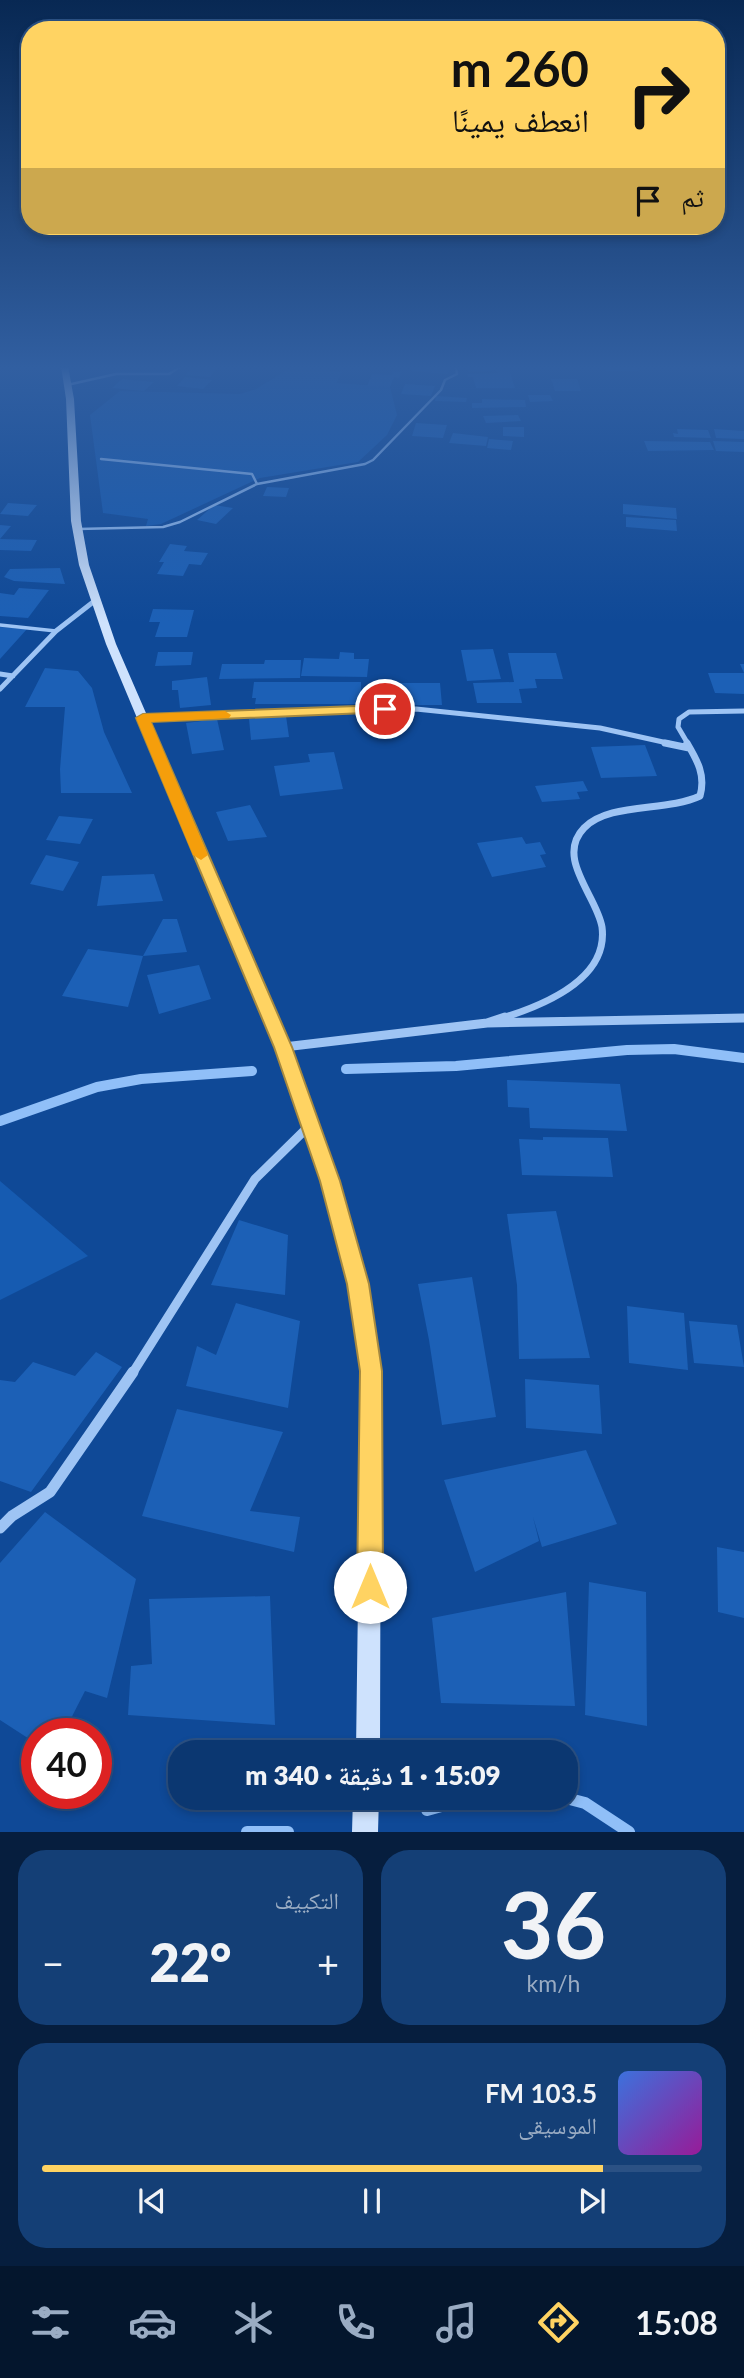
<!DOCTYPE html>
<html lang="ar">
<meta charset="utf-8">
<style>
:root{--surface:#0b3771;--page:#143f76;--text:#f1f3f6;--muted:#9aacc3;--line:#2b5184;--accent:#ffd362}
body{margin:0;font-family:Lato,"Noto Naskh Arabic",sans-serif;background:var(--page);color:var(--text);direction:rtl;height:100vh;display:flex;flex-direction:column;font-size:26px;white-space:nowrap}
*{box-sizing:border-box;margin:0}
p{font-size:23px;color:var(--muted)}
.icon{flex:none;width:38px;height:38px;fill:none;stroke:currentColor;stroke-width:2;stroke-linecap:round;stroke-linejoin:round}
.map{position:relative;height:1832px;overflow:hidden;direction:ltr}
.sheet{display:flex;flex-direction:column;gap:18px;padding:18px;background:#061e3e;flex:1}
.sheet>*{flex:none}
.banner{position:absolute;left:21px;top:21px;width:704px;height:214px;border-radius:28px;box-shadow:0 4px 10px #0003,0 0 0 2px var(--line);direction:rtl;background:#ffd362;color:#111;overflow:hidden}
.speed{position:absolute;left:21px;top:1718px;display:flex;gap:14px;font-size:35px;font-weight:700;text-align:center}
.speed>*{display:grid;place-content:center;width:91px;height:91px;border-radius:50%;background:var(--surface);box-shadow:0 4px 10px #0003,0 0 0 2px var(--line);line-height:1}
.speed .limit{border:10px solid #d22;background:#fff;color:#111}
.pin{position:absolute;display:grid;place-items:center;width:60px;height:60px;color:#fff;margin:-30px;border:4px solid #fff;border-radius:50%;box-shadow:0 2px 7px #0007}
.me{position:absolute;width:77px;margin:-38px;rotate:0deg;stroke-linejoin:round;filter:drop-shadow(0 0 5px #0008)}
.turn{display:flex;align-items:center;gap:24px;height:147px;padding:0 21px;font-size:32px}
.turn .icon{width:91px;height:91px;stroke-width:2.5}
.turn b{display:block;font-size:49px;line-height:60px}
.then{display:flex;align-items:center;height:66px;padding:0 21px;background:#0003;gap:14px;font-size:26px}
.big{font-size:52px;font-weight:800;line-height:1.1}
.sheet .card{flex:1;display:flex;flex-direction:column;justify-content:center;gap:10px;min-width:0;padding:0 24px;border-radius:28px;background:var(--page)}
.sheet .dial{align-items:center;gap:0}
.dial b{font-size:91px;line-height:1}
.song{display:flex;align-items:center;gap:21px}
.cover{width:84px;height:84px;border-radius:10px;background:linear-gradient(135deg,hsl(220 70% 55%),hsl(300 70% 35%))}
.played{height:7px;border-radius:4px;background:linear-gradient(90deg,var(--accent) 85%,var(--line) 85%)}
.keys{display:flex;justify-content:space-around;direction:ltr}
.heat{display:flex;justify-content:space-between;align-items:center;font-size:38px;direction:ltr}
.sheet .tiles{flex:1;display:grid;gap:18px;grid-template-columns:1fr 1fr}
.card:last-child{grid-column:span 2}
.trip{position:absolute;left:168px;top:1740px;width:410px;height:70px;border-radius:28px;background:var(--surface);box-shadow:0 4px 10px #0003,0 0 0 2px var(--line);font-weight:800;line-height:70px;text-align:center;direction:rtl}
.menu{display:flex;height:112px;justify-content:space-around;align-items:center;background:#04162d;color:var(--muted)}
.menu .icon{width:49px;height:49px}
.menu .on{color:var(--accent)}
.menu b{font-size:32px;color:var(--text)}
.map>svg:first-child{display:block}
.green{fill:#165bb1}
.lines{fill:none;stroke-linecap:round;stroke-linejoin:round}
.stream-far1{stroke:#90bff8;stroke-width:10}
.stream{stroke:#90bff8;stroke-width:12}
.building{fill:#1c60b6}
.lane-far1{stroke:#9ec4f4;stroke-width:2.5}
.lane{stroke:#9ec4f4;stroke-width:3.5}
.street-far3{stroke:#9ec4f4;stroke-width:5}
.street-far2{stroke:#9ec4f4;stroke-width:7}
.street-far1{stroke:#9ec4f4;stroke-width:9}
.street{stroke:#9ec4f4;stroke-width:11}
.secondary{fill:#cee2fd;fill-rule:evenodd}
.route{fill:#ffd362;stroke:#a68940;stroke-width:2}
.slow{fill:#f59e0b}
</style>
<div class="map">
<svg width="744" height="1832" viewBox="0 0 744 1832">
<rect width="100%" height="100%" fill="#0f4997"/>
<!-- green -->
<path class="green" d="M292,367L342,372L336,383L390,387L397,415L387,435L358,462L260,478L161,524L146,526L148,519L103,513L90,415L120,391L240,394L256,389Z
M0,1181L88,1256L0,1300Z"/>
<g class="lines">
<!-- stream-far1 -->
<path class="stream-far1" d="M346,1069L456,1066L627,1050L674,1049L744,1058
M0,1121L97,1087L141,1079L252,1071"/>
<!-- stream -->
<path class="stream" d="M562,1797L585,1803L629,1832
M427,1810L474,1797
M247,1832H288"/>
</g>
<!-- building -->
<path class="building" d="M413,366H451L448,374L411,371Z
M468,366H490L491,371L469,372Z
M604,366H636L639,371H607Z
M192,367L217,368L210,377L185,375Z
M496,369H509L515,388H476L473,377H468L467,374L498,373Z
M393,372H401L399,378L394,377L390,387L367,386L372,374L392,375Z
M185,377L212,380L203,389L177,386Z
M122,379L154,382L144,391L112,388Z
M551,379H577L581,391H555Z
M405,384L435,386L431,396L401,394Z
M528,395H550L553,401L530,402Z
M436,396L467,398L466,402L435,401Z
M482,399L525,400L526,407L472,408V403H482Z
M518,415L521,421L486,423L483,416Z
M416,423L447,425L443,438L412,436Z
M503,427H524V437L503,436Z
M677,429L708,430L711,438L674,437L673,433L678,434Z
M714,429L744,431V439L716,438Z
M453,433L488,437L486,446L449,443Z
M489,439L513,441L511,450L487,448Z
M644,441L710,442L714,450L648,451Z
M713,441L744,442V452L716,451Z
M267,487L289,488L286,497L263,496Z
M8,503L37,505L28,516L0,514Z
M623,504L676,508L677,519L623,514Z
M214,505L233,508L216,524L197,520Z
M626,517L676,520L677,531L626,527Z
M0,525L11,526L0,539L37,540L31,551L0,550Z
M170,544L187,546L184,551L208,553L201,565L189,564L183,576L157,574L164,562H159Z
M60,568L65,584L14,581L4,577L10,569Z
M19,588L49,590L28,618L0,616V593L14,595Z
M153,609L194,610L187,637H155L160,622H149Z
M0,627L27,629L0,659Z
M493,649L501,679L467,681L461,650Z
M158,652H193L191,665L155,666Z
M340,652L354,653V659H369L367,677L301,676L304,658L339,659Z
M508,653H556L563,679H535L537,688L519,689L522,703H477L473,683L514,682Z
M265,660H301L300,678L219,679L222,664H264Z
M740,664H744V694L715,693L708,673H744Z
M45,668L78,671L92,688L104,732L132,793H61L60,769L65,707H25Z
M207,677L211,705L180,708L178,690H172V681Z
M254,682H361V704H255L256,698H252Z
M388,683H440L442,705H393V697H389Z
M286,716L289,737L251,740L249,719Z
M217,719L224,750L192,754L186,723Z
M645,745L657,776L601,778L591,747Z
M334,752L343,789L280,796L274,766L310,762L308,754Z
M583,781L588,791L577,792L580,799L542,802L535,786Z
M250,805L267,837L228,841L216,812Z
M59,816L93,819L80,844L46,840Z
M522,837L526,844L540,842L546,854L540,855L546,867L492,877L477,843Z
M46,855L79,862L63,891L30,884Z
M154,874L163,901L97,906L102,876Z
M163,919H177L187,952L143,956Z
M88,949L143,956L128,1007L62,996Z
M199,965L211,999L159,1014L147,975Z
M507,1080L620,1084L627,1131L530,1128L529,1108L508,1107Z
M543,1137L608,1138L613,1177L522,1175L519,1139L543,1140Z
M556,1211L590,1358L519,1359L517,1285L507,1214Z
M239,1220L288,1235L285,1295L211,1285Z
M472,1277L496,1417L442,1425L429,1340L418,1284Z
M236,1303L300,1321L288,1408L186,1386L197,1346L216,1355Z
M627,1306L684,1313L688,1370L629,1363Z
M689,1321L737,1325L744,1367L694,1363Z
M96,1352L122,1367L31,1492L0,1481V1380L15,1382L33,1362L75,1376Z
M525,1379L599,1385L602,1434L526,1428Z
M177,1409L283,1432L250,1511L300,1517L294,1552L142,1516Z
M586,1450L617,1524L542,1547L533,1517L539,1541L475,1572L444,1480Z
M45,1512L136,1579L107,1698L85,1691L63,1734H37V1744L0,1720V1563Z
M717,1547L744,1552V1618L718,1612Z
M589,1582L646,1592L647,1726L585,1715Z
M566,1592L575,1706L441,1703L432,1618Z
M270,1596L275,1725L128,1715L131,1666L152,1664L149,1599Z"/>
<g class="lines">
<!-- lane-far1 -->
<path class="lane-far1" d="M67,385L116,374H169L182,366
M101,459L252,474L257,484
M78,529L163,527L180,522L257,484L365,464L373,460L441,390L445,380L457,374L456,366"/>
<!-- lane -->
<path class="lane" d="M0,625L56,631"/>
<!-- street-far3 -->
<path class="street-far3" d="M0,674L13,676
M0,689L56,631L97,599
M143,718L416,709L600,728L672,744
M688,744L678,727L679,719L689,712L744,711"/>
<!-- street-far2 -->
<path class="street-far2" d="M665,743L689,748
M499,1019C539,1007 609,981 602,927C597,896 555,858 584,828C609,802 666,812 700,796C706,775 697,760 687,743
M693,1019L744,1018"/>
<!-- street-far1 -->
<path class="street-far1" d="M487,1023L505,1017
M284,1047L487,1023L744,1018
M132,1374L255,1179L310,1125"/>
<!-- street -->
<path class="street" d="M0,1528L12,1516L50,1492L133,1372"/>
<!-- secondary -->
<path class="secondary" d="M61,366H68L74,399L81,521L89,565L116,644L291,1047L339,1181L367,1284L381,1371L380,1752H356L361,1371L349,1284L321,1181L275,1047L106,644L79,565L71,521L66,399Z
M353,1797H379L378,1832H352Z"/>
</g>
<!-- sky -->
<linearGradient id="sky" x2="0" y2="1"><stop stop-color="#082853"/><stop offset="0.59" stop-color="#315fa1"/><stop offset="1" stop-color="#315fa1" stop-opacity="0"/></linearGradient>
<rect width="744" height="623" fill="url(#sky)"/>
<!-- route -->
<path class="route" d="M385,705L389,706V712L151,722L292,1047L340,1181L369,1284L382,1371L383,1587L379,1596L370,1599L361,1596L357,1587L360,1371L347,1284L320,1181L274,1047L136,718L143,714Z"/>
<!-- slow -->
<path class="slow" d="M225,711L231,715L229,718L151,722L208,855L201,860L193,855L136,718L143,714Z"/>
</svg>
<div class="speed"><div class="limit">40</div></div>
<div class="pin" style="left:385px;top:709px;background:#d93025"><svg class="icon" aria-label="arrive" viewBox="0 0 24 24"><path d="M6 21V4h12l-3 4 3 4H6"/></svg></div>
<svg class="me" style="left:370px;top:1587px" viewBox="-20 -20 40 40"><circle r="19" fill="#fff"/><path d="M0-13L10 11 0 6-10 11z" fill="#ffd362"/></svg>
<div class="trip">15:09 · 1 دقيقة · 340 m</div>
<div class="banner">
<div class="turn"><svg class="icon" aria-label="right" viewBox="0 0 24 24"><path d="M7 20v-9h11M14 6l5 5-5 5"/></svg><div><b>260 m</b>انعطف يمينًا</div></div>
<div class="then">ثم<svg class="icon" aria-label="arrive" viewBox="0 0 24 24"><path d="M6 21V4h12l-3 4 3 4H6"/></svg></div>
</div>
</div>
<section class="sheet">
<div class="tiles">
<div class="card dial"><b>36</b><p>km/h</p></div>
<div class="card"><p>التكييف</p>
<div class="heat"><a>−</a><b class="big">22°</b><a>+</a></div>
</div>
<div class="card">
<div class="song"><i class="cover"></i><div><b>103.5 FM</b><p>الموسيقى</p></div></div>
<div class="played"></div>
<div class="keys"><svg class="icon" aria-label="previous" viewBox="0 0 24 24"><path d="M18 5L8 12l10 7zM5 5v14"/></svg><svg class="icon" aria-label="pause" viewBox="0 0 24 24"><path d="M8 5v14M16 5v14"/></svg><svg class="icon" aria-label="next" viewBox="0 0 24 24"><path d="M6 5l10 7-10 7zM19 5v14"/></svg></div>
</div>
</div>
</section>
<nav class="menu">
<b>15:08</b>
<svg class="icon on" aria-label="directions" viewBox="0 0 24 24"><path d="M12 3l9 9-9 9-9-9zM9 14v-3h6M13 9l2 2-2 2"/></svg>
<svg class="icon" aria-label="music" viewBox="0 0 24 24"><path d="M9 18V5l10-2v13"/><circle cx="6" cy="18" r="3"/><circle cx="16" cy="16" r="3"/></svg>
<svg class="icon" aria-label="phone" viewBox="0 0 24 24"><path d="M5 4h4l2 5-3 2q2 4 5 5l2-3 5 2v4C11 20 4 13 5 4z"/></svg>
<svg class="icon" aria-label="climate" viewBox="0 0 24 24"><path d="M12 3v18M4 7l16 10M4 17L20 7"/></svg>
<svg class="icon" aria-label="car" viewBox="0 0 24 24"><path d="M5 17H2v-5l4-1 3-4h7l3 4 3 1v5h-3M9 17h6M6 11h13"/><circle cx="7" cy="17" r="2"/><circle cx="17" cy="17" r="2"/></svg>
<svg class="icon" aria-label="filters" viewBox="0 0 24 24"><path d="M4 7h16M4 17h16"/><circle cx="9" cy="7" r="2"/><circle cx="15" cy="17" r="2"/></svg>
</nav>
